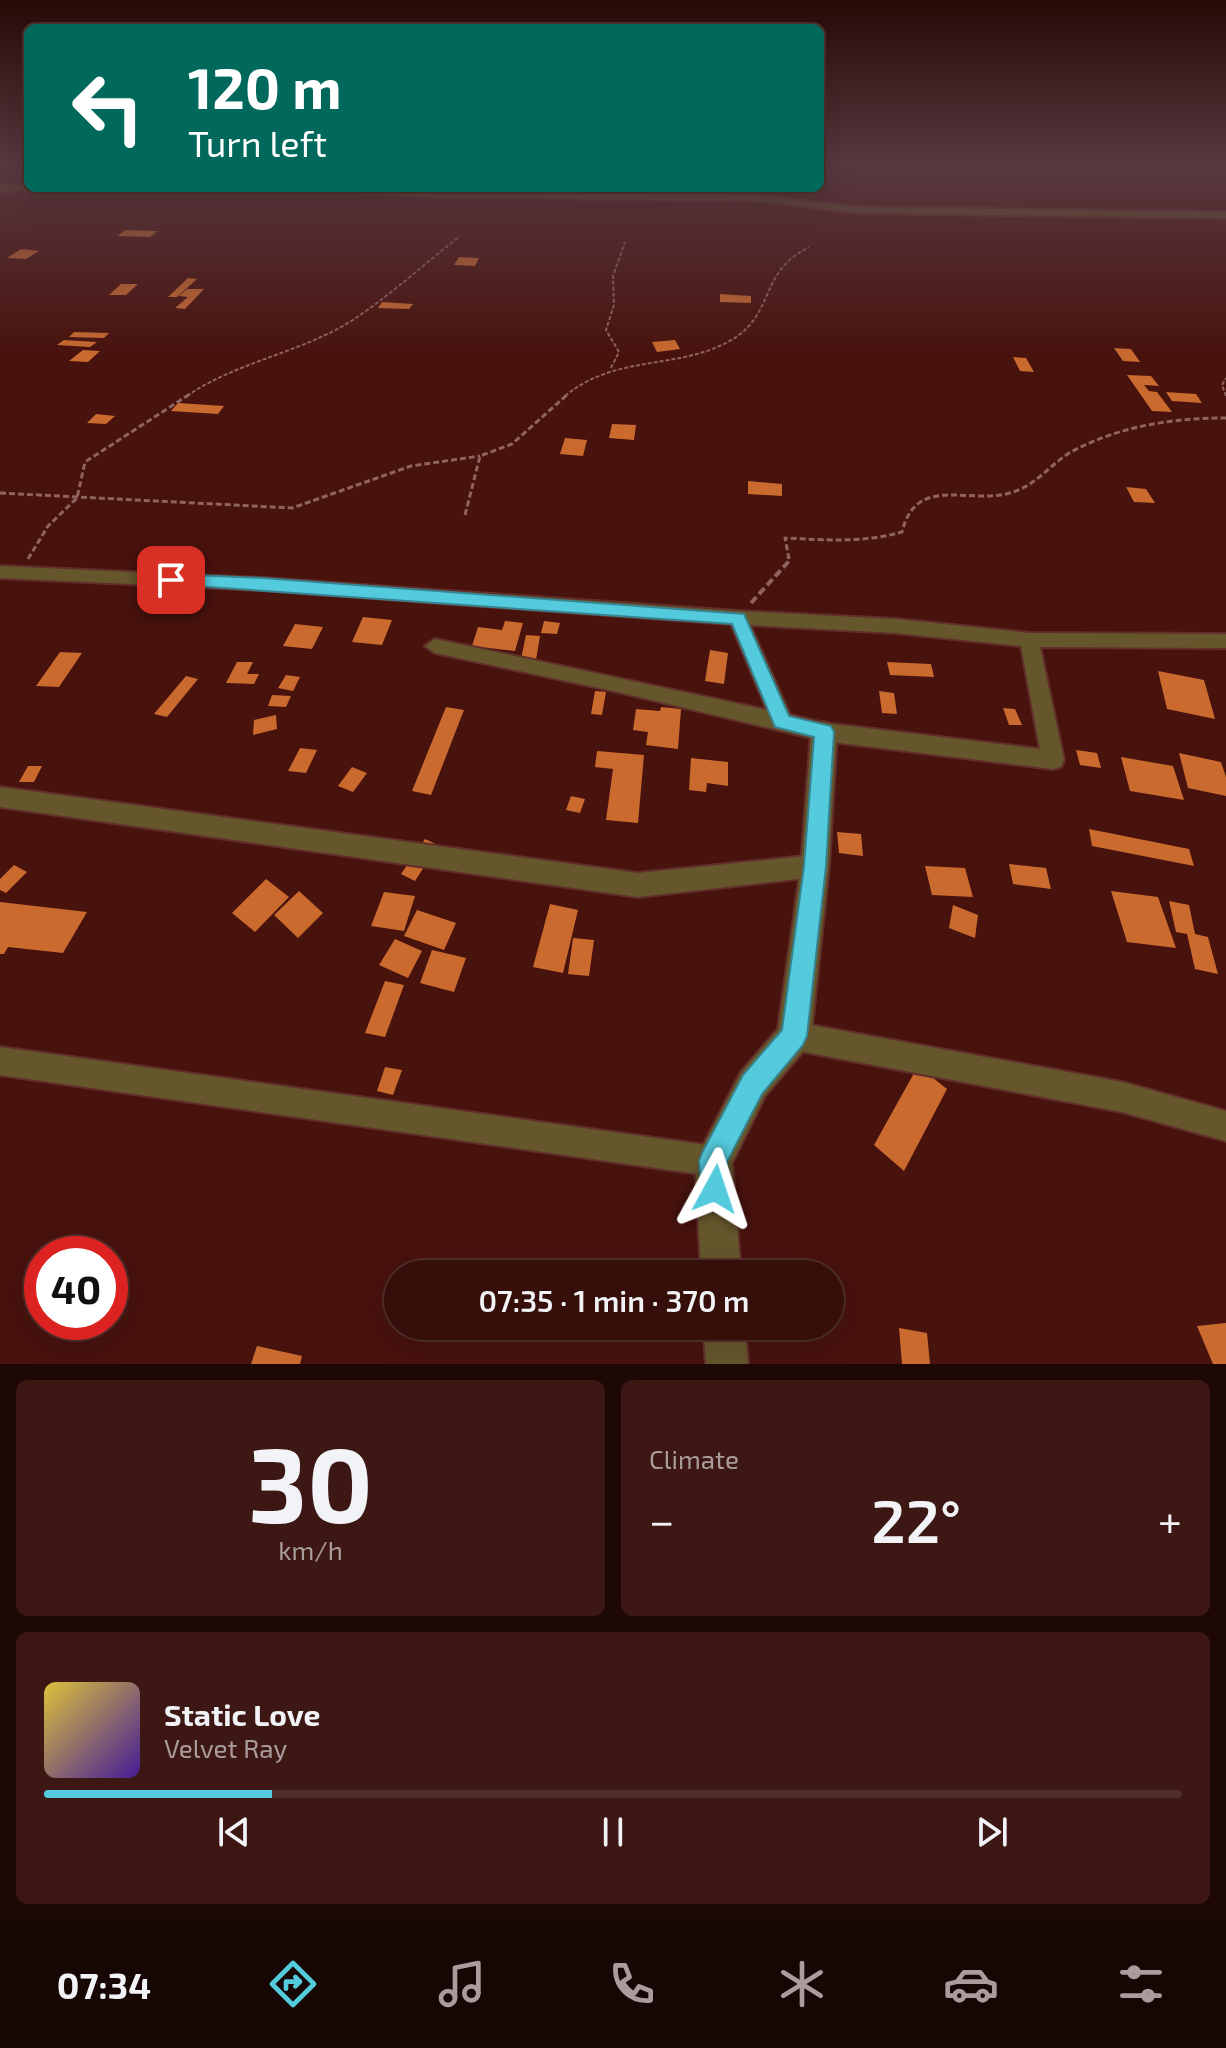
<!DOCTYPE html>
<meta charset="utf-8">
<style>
:root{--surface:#360e0a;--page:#3d1713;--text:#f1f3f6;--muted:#aa9c9c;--line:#502e2b;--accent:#54cadd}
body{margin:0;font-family:"Exo 2",sans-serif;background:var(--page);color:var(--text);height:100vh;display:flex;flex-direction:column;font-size:30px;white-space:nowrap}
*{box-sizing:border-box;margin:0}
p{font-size:26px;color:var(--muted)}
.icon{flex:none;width:44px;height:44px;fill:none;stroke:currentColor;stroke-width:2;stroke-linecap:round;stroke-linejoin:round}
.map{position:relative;height:1364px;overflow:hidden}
.side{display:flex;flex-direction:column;gap:16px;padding:16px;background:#1e0806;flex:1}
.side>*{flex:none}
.top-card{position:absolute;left:24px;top:24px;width:800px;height:168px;border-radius:12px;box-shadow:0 8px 32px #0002,0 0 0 2px var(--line);background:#00695c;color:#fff;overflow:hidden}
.speed{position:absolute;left:24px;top:1236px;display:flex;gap:16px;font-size:40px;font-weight:700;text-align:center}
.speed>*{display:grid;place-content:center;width:104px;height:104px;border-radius:50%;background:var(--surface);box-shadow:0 8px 32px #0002,0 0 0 2px var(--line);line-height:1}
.speed .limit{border:12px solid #d22;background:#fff;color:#111}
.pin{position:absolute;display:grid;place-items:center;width:68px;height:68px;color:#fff;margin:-34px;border-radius:16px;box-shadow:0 4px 12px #0006}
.me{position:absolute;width:88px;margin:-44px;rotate:5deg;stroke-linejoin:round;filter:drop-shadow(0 0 6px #0008)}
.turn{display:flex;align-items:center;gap:28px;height:168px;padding:0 32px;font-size:36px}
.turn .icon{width:104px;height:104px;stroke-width:2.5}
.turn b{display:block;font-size:56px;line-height:68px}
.big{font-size:60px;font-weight:600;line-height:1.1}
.side .widget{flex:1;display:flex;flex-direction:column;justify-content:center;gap:12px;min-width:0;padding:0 28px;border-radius:12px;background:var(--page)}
.side .dial{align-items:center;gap:0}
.dial b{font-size:104px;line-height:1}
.song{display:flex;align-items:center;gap:24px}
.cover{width:96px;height:96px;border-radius:12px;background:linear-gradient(135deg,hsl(50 70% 55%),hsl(260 70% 35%))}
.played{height:8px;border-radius:4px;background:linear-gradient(90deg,var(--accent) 20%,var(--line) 20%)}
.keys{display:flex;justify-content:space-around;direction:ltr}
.heat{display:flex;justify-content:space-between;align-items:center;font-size:44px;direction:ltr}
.side .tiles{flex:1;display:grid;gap:16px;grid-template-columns:1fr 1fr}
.widget:last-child{grid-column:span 2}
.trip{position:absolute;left:384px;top:1260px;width:460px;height:80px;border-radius:40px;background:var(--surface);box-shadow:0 8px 32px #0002,0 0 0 2px var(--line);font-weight:600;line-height:80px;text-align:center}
.dock{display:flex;height:128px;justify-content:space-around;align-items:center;background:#160604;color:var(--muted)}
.dock .icon{width:56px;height:56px}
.dock .selected{color:var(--accent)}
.dock b{font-size:36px;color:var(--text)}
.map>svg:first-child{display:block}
.building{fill:#ca6a2f}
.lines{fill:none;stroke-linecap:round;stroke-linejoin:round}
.minor-casing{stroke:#612f2a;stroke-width:4}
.tertiary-casing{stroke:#612f2a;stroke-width:4}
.path-far2{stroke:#8f635e;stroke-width:2;stroke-dasharray:4 2;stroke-linecap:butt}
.path-far1{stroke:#8f635e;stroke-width:3;stroke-dasharray:6 3;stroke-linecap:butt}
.path{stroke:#8f635e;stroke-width:4;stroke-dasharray:8 4;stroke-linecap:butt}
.minor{fill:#66562c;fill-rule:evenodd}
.tertiary{fill:#66562c;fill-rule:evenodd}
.route{fill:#54cadd;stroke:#378390;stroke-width:2}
</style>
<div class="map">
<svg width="1226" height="1364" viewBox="0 0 1226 1364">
<rect width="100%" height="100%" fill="#48120d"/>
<!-- building -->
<path class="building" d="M126,230L158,231L150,237L117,236Z
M21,249L39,251L26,259L7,258Z
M459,257L479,258L475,266L454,265Z
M188,278L197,279L177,297H168Z
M121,284H138L126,295H109Z
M187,289H204L185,309L175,308L188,297L179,296Z
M720,294L751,296V303L720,302Z
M382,302L413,304L409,309L378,308Z
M74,332L109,333L104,338L69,337Z
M64,340L97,342L90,347L57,345Z
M675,340L680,349L657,352L652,342Z
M1114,348L1131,349L1140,362L1123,361Z
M83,350L100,351L88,362L69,361Z
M1013,357L1026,358L1034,372L1020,371Z
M1127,375L1151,376L1159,386L1144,385L1149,391L1157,392L1172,412L1152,411Z
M1166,392L1196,394L1202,403L1172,401Z
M178,403L224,406L218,414L171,411Z
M96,414L115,416L106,424L87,423Z
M612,424L636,425L634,440L609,438Z
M565,438L587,440L583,456L560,454Z
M748,481L782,484V496L748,494Z
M1126,487L1146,489L1155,503L1134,502Z
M363,617L392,620L382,645L352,642Z
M505,621L523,623L515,651L472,646L478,627L502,630Z
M544,621L560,623L557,634L541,633Z
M295,624L323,627L312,649L283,646Z
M526,635L540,636L536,660L521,659Z
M710,650L728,653L724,684L705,681Z
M60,652L82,653L59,687L36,686Z
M237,662H253L247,674H259L254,684L226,683Z
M887,662L931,664L934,677L890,675Z
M1158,671L1204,680L1215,719L1167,709Z
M286,675L300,677L293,691L278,688Z
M186,676L198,679L167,717L154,714Z
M595,691L606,692L602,715L591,714Z
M879,691L894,693L897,714L882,713Z
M272,695L291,696L286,707L268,706Z
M446,707L464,710L431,795L412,791Z
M661,707L681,709L678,749L646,745L648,732L633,730L636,709L660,711Z
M1003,708L1015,709L1022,725H1009Z
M276,715L277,729L253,735L254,720Z
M300,748L317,750L306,773L288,771Z
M1076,750L1097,753L1101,768L1080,765Z
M597,751L644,755L638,823L606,820L613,769L595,767Z
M1179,753L1221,762L1226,777V796L1188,788Z
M1121,757L1173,766L1184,800L1130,791Z
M691,758L728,762V786L707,783L706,792L689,790Z
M28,766H42L34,782H19Z
M352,767L367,773L353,792L338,786Z
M571,796L585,799L580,813L566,810Z
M1089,829L1189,849L1194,866L1092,846Z
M837,832L861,834L863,856L839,853Z
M425,839L438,845L415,881L401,874Z
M1009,864L1046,868L1051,889L1013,884Z
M14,865L27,872L6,893L0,890V879Z
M925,866L965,868L973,897L932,895Z
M266,879L289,897L255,932L232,913Z
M299,891L323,913L298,938L274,915Z
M1111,891L1158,897L1176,948L1127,942Z
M384,892L415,896L404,931L371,926Z
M1169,901L1189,905L1195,934L1208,937L1218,974L1195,969L1187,934L1176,932Z
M0,902L87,912L63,953L8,947L4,954H0Z
M550,904L578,910L563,973L533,967Z
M953,905L978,915L975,938L949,928Z
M417,910L456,923L444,950L404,936Z
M573,938L594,940L589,976L568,974Z
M395,939L422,951L408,978L379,965Z
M432,950L466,958L454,992L420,983Z
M385,981L404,985L385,1037L365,1033Z
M918,1066L947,1089L904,1171L874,1145Z
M385,1067L402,1070L393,1095L377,1091Z
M1226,1323V1364H1213L1197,1326Z
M899,1328L927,1333L930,1364H902Z
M257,1346L302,1356L300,1364H251Z"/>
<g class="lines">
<!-- minor casing -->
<g class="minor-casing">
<path id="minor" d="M0,185H28V188H168L164,191H0Z
M249,188H276L272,191Z
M293,188L755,195L858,207L1226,212V218L858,213L755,201L444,198Z
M0,566L263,578L738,611L896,619L1029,633L1226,634V648L1040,647L1064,760L1061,767L1053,769L824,741L618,692L435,653L425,646L435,639L767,710L731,624L263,590L0,578ZM750,625L896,633L1021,646L1040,749L824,723L790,715Z
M0,787L638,873L815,855L824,858L827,866L824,874L815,877L638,897L0,807Z
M794,1022L1122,1082L1226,1111V1141L1122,1112L794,1050L784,1046L780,1036L784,1026Z
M0,1047L713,1146L724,1150L728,1161L724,1172L713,1176L0,1075Z"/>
</g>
<!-- tertiary casing -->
<g class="tertiary-casing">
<path id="tertiary" d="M824,722L833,725L837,732L829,866L811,1036L806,1048L765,1096L732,1163L741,1274H701L695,1161L741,1072L778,1029L801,866L811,732L815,725Z
M703,1326H745L748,1364H706Z"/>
</g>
<!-- path-far2 -->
<path class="path-far2" d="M611,368L619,352L606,330L614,305L613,276L625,242
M187,396C233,364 293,354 343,326C382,303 424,264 460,236
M565,396C617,353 680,371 733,339C776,312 758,273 809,247
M1226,396L1222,385L1226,378"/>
<!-- path-far1 -->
<path class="path-far1" d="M0,493L292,508L411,466L480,456
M465,515L480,456L512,444L568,394
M28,559L48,526L77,498L85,462L190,394
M789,559L785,538C825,540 863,543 902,532C917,471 973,508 1016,491C1038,483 1052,463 1071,452C1119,426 1173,418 1226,418"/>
<!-- path -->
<path class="path" d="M751,603L789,561L788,557"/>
<!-- minor -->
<use href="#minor" class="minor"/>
<!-- tertiary -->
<use href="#tertiary" class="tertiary"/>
</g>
<!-- sky -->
<linearGradient id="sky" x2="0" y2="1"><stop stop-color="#280a07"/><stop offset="0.46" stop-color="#583940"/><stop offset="1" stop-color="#583940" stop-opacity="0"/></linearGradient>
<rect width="1226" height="357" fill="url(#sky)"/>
<!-- route -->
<path class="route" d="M171,574L263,578L744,614L789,716L831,726L834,732L826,866L807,1036L803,1045L762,1094L727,1162L729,1189L725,1199L715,1203L705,1199L701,1189L699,1161L703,1151L743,1075L782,1030L804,866L814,737L775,727L732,624L166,584L163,580Z"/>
</svg>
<div class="speed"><div class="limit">40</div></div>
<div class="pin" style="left:171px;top:580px;background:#d93025"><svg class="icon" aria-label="arrive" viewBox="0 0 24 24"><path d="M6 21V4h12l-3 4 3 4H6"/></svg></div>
<svg class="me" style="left:715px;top:1189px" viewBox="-20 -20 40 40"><path d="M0-17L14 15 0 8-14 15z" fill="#54cadd" stroke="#fff" stroke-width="4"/></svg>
<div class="trip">07:35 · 1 min · 370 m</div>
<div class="top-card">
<div class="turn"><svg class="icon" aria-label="left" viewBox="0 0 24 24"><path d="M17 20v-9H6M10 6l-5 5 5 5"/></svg><div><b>120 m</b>Turn left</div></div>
</div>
</div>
<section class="side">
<div class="tiles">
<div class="widget dial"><b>30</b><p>km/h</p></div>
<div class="widget"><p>Climate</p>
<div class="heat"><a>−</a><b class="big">22°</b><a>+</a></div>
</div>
<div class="widget">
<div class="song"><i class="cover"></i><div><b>Static Love</b><p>Velvet Ray</p></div></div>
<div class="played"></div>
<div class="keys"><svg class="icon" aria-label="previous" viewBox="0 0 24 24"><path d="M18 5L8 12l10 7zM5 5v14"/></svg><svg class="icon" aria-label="pause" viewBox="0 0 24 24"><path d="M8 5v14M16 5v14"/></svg><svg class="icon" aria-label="next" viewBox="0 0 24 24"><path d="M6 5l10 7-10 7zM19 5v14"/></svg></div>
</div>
</div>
</section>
<nav class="dock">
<b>07:34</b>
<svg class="icon selected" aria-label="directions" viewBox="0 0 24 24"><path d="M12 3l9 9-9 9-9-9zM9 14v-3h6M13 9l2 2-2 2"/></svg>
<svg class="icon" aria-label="music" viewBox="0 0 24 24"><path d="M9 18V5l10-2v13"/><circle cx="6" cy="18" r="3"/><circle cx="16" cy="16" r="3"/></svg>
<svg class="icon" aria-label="phone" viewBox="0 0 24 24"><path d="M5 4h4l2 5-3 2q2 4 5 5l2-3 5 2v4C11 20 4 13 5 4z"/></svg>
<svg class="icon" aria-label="climate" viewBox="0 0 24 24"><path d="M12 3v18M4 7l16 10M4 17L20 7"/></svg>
<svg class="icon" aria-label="car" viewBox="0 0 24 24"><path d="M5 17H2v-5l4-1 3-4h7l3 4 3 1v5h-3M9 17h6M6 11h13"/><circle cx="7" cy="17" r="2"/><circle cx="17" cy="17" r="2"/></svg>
<svg class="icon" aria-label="filters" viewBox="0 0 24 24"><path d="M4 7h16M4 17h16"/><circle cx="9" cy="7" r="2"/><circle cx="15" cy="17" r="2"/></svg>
</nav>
